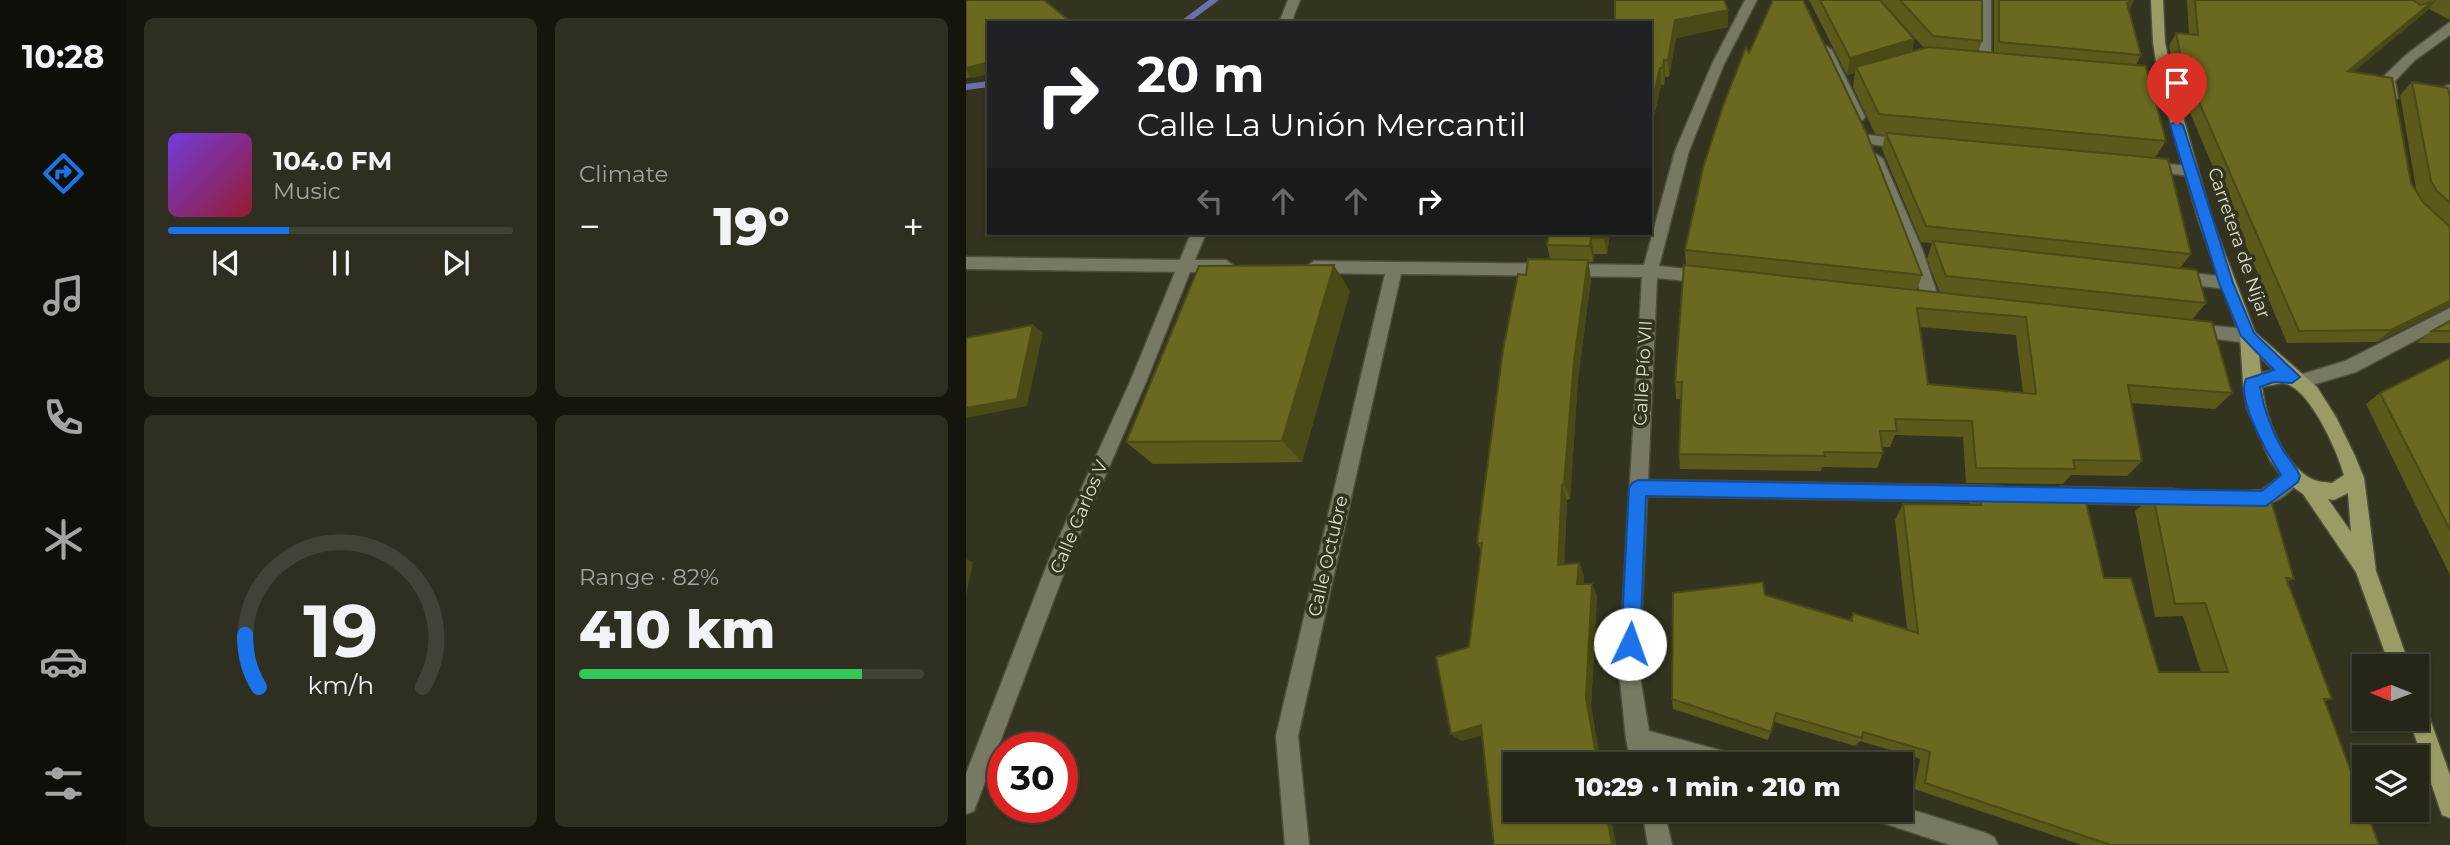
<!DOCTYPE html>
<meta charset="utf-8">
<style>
:root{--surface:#262618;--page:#2e2e21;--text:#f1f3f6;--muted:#a4a5a2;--line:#424337;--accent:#1a73e8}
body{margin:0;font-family:Montserrat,sans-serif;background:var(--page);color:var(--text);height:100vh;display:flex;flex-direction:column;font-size:26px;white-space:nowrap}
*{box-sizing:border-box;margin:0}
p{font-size:23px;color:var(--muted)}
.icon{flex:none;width:38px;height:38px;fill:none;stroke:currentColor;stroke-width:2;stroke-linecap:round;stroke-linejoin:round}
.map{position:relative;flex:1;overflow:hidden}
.drawer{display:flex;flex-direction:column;gap:18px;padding:18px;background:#15150d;width:840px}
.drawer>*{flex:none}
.banner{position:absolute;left:21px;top:21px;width:665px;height:214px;border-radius:0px;box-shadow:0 2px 5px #0004,0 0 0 2px var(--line);background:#202124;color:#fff;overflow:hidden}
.needle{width:46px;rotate:271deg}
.buttons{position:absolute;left:1386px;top:654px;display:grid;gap:14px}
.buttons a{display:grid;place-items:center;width:77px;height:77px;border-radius:0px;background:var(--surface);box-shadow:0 2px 5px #0004,0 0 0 2px var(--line);font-size:35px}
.speed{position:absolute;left:21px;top:732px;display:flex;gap:14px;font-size:35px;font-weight:700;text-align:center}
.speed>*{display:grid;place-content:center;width:91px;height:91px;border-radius:50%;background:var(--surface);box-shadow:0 2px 5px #0004,0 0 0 2px var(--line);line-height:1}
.speed .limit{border:10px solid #d22;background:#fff;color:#111}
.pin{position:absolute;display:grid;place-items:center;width:60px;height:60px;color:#fff;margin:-72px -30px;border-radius:50% 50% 50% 0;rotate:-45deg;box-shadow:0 0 7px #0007}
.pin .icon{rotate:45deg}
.me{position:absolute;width:77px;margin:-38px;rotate:3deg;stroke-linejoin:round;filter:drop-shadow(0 0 5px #0008)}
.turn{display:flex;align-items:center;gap:24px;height:147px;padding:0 35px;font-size:32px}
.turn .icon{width:91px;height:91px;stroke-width:2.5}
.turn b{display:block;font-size:49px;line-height:60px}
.lanes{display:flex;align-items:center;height:66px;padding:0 35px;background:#0003;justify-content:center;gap:35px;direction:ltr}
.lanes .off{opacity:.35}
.big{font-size:52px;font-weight:800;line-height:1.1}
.drawer .tile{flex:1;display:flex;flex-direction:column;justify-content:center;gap:10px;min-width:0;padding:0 24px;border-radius:10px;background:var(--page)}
.drawer .dial{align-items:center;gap:0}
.dial svg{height:182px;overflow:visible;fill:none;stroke:var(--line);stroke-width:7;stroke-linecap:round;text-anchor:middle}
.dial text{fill:var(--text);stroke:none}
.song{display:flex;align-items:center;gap:21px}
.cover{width:84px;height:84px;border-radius:10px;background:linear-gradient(135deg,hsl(260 70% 55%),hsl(350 70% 35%))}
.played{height:7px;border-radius:4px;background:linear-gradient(90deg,var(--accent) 35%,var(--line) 35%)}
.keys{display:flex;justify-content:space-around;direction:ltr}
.heat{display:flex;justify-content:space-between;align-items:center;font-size:38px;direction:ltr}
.charge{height:10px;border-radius:5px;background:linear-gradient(90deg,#34c759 82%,var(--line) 0)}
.drawer .tiles{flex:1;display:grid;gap:18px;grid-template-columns:repeat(2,1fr)}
.trip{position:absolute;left:537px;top:752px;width:410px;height:70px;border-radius:0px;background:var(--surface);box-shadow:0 2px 5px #0004,0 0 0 2px var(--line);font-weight:800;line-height:70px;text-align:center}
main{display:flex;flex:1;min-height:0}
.dock{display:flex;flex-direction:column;width:126px;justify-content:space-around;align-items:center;background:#0f0f0a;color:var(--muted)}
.dock .icon{width:49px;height:49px}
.dock .on{color:var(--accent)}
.dock b{font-size:32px;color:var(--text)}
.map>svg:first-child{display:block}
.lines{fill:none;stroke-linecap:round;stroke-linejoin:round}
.stream{fill:#6c6fac;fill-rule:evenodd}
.service-casing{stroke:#4e4e3d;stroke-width:3}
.minor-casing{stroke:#4e4e3d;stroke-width:3}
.primary-casing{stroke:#4e4e3d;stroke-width:3}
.service{fill:#787963;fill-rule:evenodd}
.minor{fill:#787963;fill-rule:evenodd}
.primary{fill:#9b9c65;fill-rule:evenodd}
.wall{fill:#5b5a1b;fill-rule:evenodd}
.shaded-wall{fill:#4a4a16}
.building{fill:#6a691f;stroke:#4a4a16;stroke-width:2;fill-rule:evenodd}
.route{fill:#1a73e8;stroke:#114b97;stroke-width:2}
.labels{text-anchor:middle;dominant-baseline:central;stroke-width:7;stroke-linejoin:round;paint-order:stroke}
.street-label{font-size:18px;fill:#dedfd2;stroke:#333320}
</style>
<main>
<nav class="dock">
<b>10:28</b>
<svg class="icon on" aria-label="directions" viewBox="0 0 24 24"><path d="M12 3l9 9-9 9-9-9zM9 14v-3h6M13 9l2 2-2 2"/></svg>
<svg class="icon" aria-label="music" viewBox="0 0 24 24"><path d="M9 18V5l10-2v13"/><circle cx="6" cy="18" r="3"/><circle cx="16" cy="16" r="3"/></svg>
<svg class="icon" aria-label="phone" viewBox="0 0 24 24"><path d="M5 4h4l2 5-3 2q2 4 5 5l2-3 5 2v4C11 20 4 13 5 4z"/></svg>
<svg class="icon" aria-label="climate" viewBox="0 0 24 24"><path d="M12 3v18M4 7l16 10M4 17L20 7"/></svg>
<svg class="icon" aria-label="car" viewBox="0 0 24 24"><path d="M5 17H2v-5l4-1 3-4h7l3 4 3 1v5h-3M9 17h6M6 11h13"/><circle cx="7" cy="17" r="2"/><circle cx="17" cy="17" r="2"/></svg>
<svg class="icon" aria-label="filters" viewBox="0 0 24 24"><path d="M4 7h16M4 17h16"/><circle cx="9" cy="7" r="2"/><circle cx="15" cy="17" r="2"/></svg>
</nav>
<section class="drawer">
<div class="tiles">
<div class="tile">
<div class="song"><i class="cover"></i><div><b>104.0 FM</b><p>Music</p></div></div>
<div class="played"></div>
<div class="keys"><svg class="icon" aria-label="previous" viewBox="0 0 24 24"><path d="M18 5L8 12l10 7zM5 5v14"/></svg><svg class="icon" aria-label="pause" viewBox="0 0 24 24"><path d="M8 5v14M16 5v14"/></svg><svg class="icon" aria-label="next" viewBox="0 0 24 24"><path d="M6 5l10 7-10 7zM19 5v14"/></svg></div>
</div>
<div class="tile"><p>Climate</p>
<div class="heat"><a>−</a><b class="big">19°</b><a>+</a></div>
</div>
<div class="tile dial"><svg viewBox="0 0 100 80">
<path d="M14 69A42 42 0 1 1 86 69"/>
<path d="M14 69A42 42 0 0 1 8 46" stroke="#1a73e8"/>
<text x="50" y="56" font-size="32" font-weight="700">19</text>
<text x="50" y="72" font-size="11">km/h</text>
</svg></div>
<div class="tile"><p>Range · 82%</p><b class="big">410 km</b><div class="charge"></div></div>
</div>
</section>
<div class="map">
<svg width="1484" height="845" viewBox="0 0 1484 845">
<rect width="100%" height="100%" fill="#333320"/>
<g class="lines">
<!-- stream -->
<path class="stream" d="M243,0H253L222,23H212Z
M23,81V87L0,90V84Z"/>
<!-- service casing -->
<g class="service-casing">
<path id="service" d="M0,257L218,260L226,266L218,272L0,269Z"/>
</g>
<!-- minor casing -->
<g class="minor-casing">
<path id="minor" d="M322,0H334L325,23H313Z
M779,0H791L758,64L723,151L693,266L739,271L747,277L739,283L691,278L682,480L1032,486L1039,488L1041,494L1039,500L1032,502L681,496L673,670L683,731L768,754L776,757L779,765H726L686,754L688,765H666L660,739L653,670L676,277L435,274L332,736L343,845H319L310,736L419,274L348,273L340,267L348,261L678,265L709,151L746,64Z
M1013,0H1025V65L1019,69L1013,65Z
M1484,22V35L1449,60L1429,81L1432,98L1425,102L1420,101L1415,80L1417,77L1441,54Z
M860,46L866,50L899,117L897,120H887L885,117L854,50Z
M1162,74L1200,78L1207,82L1200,86L1157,81L1156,78Z
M1484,85V97L1477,93L1479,86Z
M902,135L940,139L947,144L940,149L897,143L895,140Z
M910,154L917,159L956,249L974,302L972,306L966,308L958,302L940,249L903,159Z
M1181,162L1224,166L1231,171L1224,176L1176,170L1174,167Z
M225,233H240L229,260H260L268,266L260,272H224L180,382L104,557L11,803L8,811L0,814V774L84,557L164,382Z
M1211,271L1260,277L1268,283L1260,289L1211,283L1203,277Z
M1484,308V322L1390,372L1336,388L1330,386L1328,381L1330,376L1379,361Z
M1226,324L1282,329L1288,331L1290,336L1288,341L1282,343L1226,336L1220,335L1218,330L1220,325Z
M1326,468L1332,470L1335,476C1324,499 1294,513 1270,504L1268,498L1270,492L1296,490Z
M1095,487L1207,489L1214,491L1216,497L1214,503L1207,505L1095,503L1088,501L1086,495L1088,489Z
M934,806L1020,833L1028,837L1032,845H984L911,821L903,818L900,810H934Z
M676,810H698L706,845H682Z"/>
</g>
<!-- primary casing -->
<g class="primary-casing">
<path id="primary" d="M1185,0H1197L1199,42L1207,82L1247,222L1289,332L1351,387L1370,417L1389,456L1398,478L1410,571L1444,667H1424L1390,572L1337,494L1320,482L1304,460L1281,408L1277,383L1274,336L1233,222L1193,82L1187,42ZM1293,356L1307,370L1295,373ZM1316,383C1342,384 1372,452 1378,475L1366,483C1359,482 1350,482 1344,478C1315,461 1300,418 1296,387ZM1382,493L1385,532L1362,499L1368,500Z
M1451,702L1459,705L1484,775V818L1476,815L1443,719H1451Z"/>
</g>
<!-- service -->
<use href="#service" class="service"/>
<!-- minor -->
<use href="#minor" class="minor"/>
<!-- primary -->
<use href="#primary" class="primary"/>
</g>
<!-- wall -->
<path class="wall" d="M0,0L23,23V74L0,78Z
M843,0H914L948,39L946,52L958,48L915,0H1016V41L1012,52L1028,53V0H1168L1163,10L1175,55L1170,65L1200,141L1189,158L1225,254L1214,268L1240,303L1226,320L1266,393L1249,409L1165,403L1176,461L1161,476L1105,475L1097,484L1000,483L997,437L929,435L924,447H916L917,453L911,468L856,467L855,471L714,469L713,454L715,399H710L709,382L720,265L719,250L783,53L956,275L951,290L974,293L961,259L966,243L955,242L916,149L919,135L909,134L887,87L889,73L881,75ZM954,327L1050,335L1057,393L962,384Z
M1221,0H1484V20L1463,9L1387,72L1451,194L1434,95L1446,82L1484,97V306L1411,342L1321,343L1209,77L1203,46L1210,33L1223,34Z
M684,23L762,27L710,38L703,77H699L698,85H695L688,116H684Z
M583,233H644L641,254H628L627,262H622L625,279L612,379L604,499L601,500L598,564L613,563L618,576L617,584H626L631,596L625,706L635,765H550V810H643L650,845H528L516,735L496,741L485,734L470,657L503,647L515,550L511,543L537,350L552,274L560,275L562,259H584L581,245Z
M384,291L336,462L187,464L160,442Z
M1484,321V343H1451L1466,331Z
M1484,358V575L1400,404L1414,393Z
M1013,487L1138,578L1193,672H1235L1217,616L1189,617L1169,511L1187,495L1299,500L1328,579L1321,582L1366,699L1359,701L1413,845H1116L948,789L954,759L948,757L894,741L889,746L808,722L802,740L707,709L706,699L799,595L884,620L887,613L941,629L929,520L937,504L1002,505Z"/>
<!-- shaded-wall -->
<path class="shaded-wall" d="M1168,0L1159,18L1161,3Z
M1468,0H1470L1463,9L1457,14Z
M1466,2L1455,16L1372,85L1382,71Z
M762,10V27L710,38L703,77L702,60L709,20Z
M948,39L944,57L890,67L889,73L881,75L884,58Z
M698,60L699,77L698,85L697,68Z
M23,62V74L6,78L0,71V68Z
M694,68L695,85L688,116L687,99Z
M639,233H644L641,254L638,238Z
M625,238L628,254L627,262L624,246Z
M622,260L625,279L612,379L604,499L598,484L608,361Z
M368,265L384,291L336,462L316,441Z
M1484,301V306L1411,342L1425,330Z
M67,325L77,333L61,406L0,418V408Z
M596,485L601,500L598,578L592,565Z
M0,559L7,562L0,596Z
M613,563L618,576L616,597L611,584Z
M626,584L631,596L625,706L635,765H632L620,698Z
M515,725L525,733L496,741L485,734Z
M640,810H643L650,845H646Z"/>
<!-- building -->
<path class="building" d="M0,0H78L106,23H23V62L0,68Z
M649,0H758L762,10L709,20L702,60H698L697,68H694L687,99H684V23H649Z
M807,0H837L900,132L956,275L719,250L737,168L757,106L780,47L783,53Z
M854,0H914L948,39L884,58Z
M934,0H1016V41L967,36Z
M1033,0H1168L1161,3L1175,55L1033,42Z
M1229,0H1447L1454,5L1466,2L1382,71L1426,78L1445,183L1457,202L1484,227V301L1425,330L1333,331L1216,63L1210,33L1232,35Z
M962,47L1180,66L1200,141L913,114L890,67Z
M1446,82L1482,88L1484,97V203L1471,191L1465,181Z
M920,133L1202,159L1225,254L960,226Z
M583,233H639L638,238H625L624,246L581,245Z
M967,241L1231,270L1240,303L980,276Z
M562,259L622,260L608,361L598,484L596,485L592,565L613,563L611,584H626L620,698L632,765H550V810H640L646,845H528L515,725L485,734L470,657L503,647L516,543H511L537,350L552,274L560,275Z
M368,265L316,441L160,442L233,266Z
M718,265L1246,322L1266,393L1162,385L1176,461L1107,460L1109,469L1010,468L1006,421L929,419L931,431H914L917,453L858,452L859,456L713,454L716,382H709ZM951,308L1060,317L1070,394L962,384Z
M1484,321V331H1466Z
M67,325L51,399L0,408V338Z
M1484,358V530L1414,393Z
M1013,487L1117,489L1138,578H1165L1193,672H1262L1239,603L1209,604L1187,495H1298L1299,500H1305L1328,579L1320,578L1366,699H1358L1398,806V810H1400L1413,845H1145L959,783L964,752L958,750L897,732L896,738L810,713L805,732L706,699L707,593L797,582L799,595L886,621L887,613L952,633L937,504L1015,505Z"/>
<!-- route -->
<path class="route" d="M1211,121L1217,125L1267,283L1288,333L1334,377L1326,383L1308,382L1294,387C1298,410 1306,432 1318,452C1324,460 1330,467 1334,476L1332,482L1300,506L680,496L674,644L671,651L664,653L658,651L655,644L663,488L666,483L672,480L1296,491L1315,475C1303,456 1270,400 1280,379L1308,370L1275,336L1253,283L1204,125Z"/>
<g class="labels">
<!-- street labels -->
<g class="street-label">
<text transform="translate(1273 243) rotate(71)">Carretera de Níjar</text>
<text transform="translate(677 373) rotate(-87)">Calle Pío VII</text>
<text transform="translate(113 517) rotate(-67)">Calle Carlos V</text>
<text transform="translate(362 556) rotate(-77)">Calle Octubre</text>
</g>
</g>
</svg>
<div class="buttons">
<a><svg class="needle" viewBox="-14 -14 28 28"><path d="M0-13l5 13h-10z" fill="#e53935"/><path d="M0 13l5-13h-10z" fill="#a4a5a2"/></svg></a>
<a><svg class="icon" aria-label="layers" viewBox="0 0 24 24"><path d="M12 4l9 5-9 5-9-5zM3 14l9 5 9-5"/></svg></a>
</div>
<div class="speed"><div class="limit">30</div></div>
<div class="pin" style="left:1211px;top:125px;background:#d93025"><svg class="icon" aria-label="arrive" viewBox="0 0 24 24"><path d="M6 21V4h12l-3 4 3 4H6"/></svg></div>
<svg class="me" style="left:664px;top:644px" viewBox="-20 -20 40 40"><circle r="19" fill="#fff"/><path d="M0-13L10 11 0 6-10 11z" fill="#1a73e8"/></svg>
<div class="trip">10:29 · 1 min · 210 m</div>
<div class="banner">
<div class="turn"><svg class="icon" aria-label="right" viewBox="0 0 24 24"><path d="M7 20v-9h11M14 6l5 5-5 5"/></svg><div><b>20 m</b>Calle La Unión Mercantil</div></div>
<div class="lanes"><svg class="icon off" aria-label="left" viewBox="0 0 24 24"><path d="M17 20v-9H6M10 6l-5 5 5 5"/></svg><svg class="icon off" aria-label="ahead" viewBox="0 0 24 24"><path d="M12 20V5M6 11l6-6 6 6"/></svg><svg class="icon off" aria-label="ahead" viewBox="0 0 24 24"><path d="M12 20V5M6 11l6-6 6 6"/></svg><svg class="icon" aria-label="right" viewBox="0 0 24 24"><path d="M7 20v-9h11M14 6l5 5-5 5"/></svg></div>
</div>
</div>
</main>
